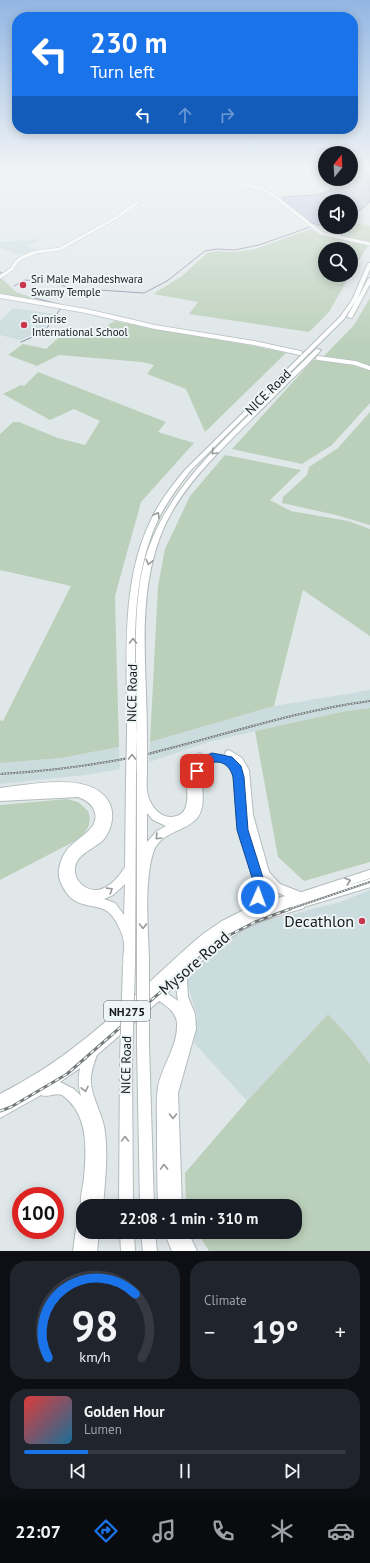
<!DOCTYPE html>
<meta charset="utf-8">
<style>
:root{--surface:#171b24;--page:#20242c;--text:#f1f3f6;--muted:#9ea1a6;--line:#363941;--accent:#1a73e8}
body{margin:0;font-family:"PT Sans",sans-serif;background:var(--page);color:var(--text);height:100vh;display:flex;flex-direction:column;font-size:15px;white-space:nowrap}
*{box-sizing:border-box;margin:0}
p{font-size:13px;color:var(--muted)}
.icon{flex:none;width:22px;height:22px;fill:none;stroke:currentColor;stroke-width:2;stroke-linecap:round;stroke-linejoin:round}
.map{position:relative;height:1251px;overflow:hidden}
.drawer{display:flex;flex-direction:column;gap:10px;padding:10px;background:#0d0f14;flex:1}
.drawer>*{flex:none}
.banner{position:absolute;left:12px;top:12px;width:346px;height:122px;border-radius:16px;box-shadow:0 2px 10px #0003;background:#1a73e8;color:#fff;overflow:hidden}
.needle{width:26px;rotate:18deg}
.tools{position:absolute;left:318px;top:146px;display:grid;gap:8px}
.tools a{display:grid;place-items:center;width:40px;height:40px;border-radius:50%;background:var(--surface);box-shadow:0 2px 10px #0003;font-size:20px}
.speed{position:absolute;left:12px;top:1187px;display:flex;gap:8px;font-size:20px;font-weight:700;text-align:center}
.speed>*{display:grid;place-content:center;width:52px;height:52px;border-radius:50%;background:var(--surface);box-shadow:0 2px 10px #0003;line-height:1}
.speed .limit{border:6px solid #d22;background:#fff;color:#111}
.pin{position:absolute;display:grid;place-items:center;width:34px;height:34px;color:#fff;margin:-17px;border-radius:8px;box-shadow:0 2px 6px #0006}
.me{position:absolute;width:44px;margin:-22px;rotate:2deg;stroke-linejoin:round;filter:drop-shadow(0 0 3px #0008)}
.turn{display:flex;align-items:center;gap:14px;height:84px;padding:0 12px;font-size:18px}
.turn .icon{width:52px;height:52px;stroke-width:2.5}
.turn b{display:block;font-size:28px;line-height:34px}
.lanes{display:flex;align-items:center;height:38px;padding:0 12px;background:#0003;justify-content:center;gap:20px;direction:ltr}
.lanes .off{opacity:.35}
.big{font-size:30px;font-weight:600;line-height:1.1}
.drawer .card{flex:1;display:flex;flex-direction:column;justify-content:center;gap:6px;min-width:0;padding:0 14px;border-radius:16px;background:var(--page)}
.drawer .dial{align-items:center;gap:0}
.dial svg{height:104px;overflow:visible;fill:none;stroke:var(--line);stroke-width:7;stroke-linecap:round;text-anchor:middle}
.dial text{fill:var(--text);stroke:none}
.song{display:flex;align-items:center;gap:12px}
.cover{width:48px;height:48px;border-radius:6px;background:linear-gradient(135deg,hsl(0 70% 55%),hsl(200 70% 35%))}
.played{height:4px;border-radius:2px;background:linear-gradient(90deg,var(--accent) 20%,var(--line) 20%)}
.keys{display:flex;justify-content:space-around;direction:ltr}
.heat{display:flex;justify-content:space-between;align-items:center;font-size:22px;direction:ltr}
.drawer .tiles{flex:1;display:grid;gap:10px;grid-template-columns:1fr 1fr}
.card:last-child{grid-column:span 2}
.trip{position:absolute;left:76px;top:1199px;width:226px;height:40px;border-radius:16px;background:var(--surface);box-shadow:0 2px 10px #0003;font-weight:600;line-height:40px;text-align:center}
.tabs{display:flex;height:64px;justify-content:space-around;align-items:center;background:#090b0e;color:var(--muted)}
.tabs .icon{width:28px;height:28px}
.tabs .selected{color:var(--accent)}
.tabs b{font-size:18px;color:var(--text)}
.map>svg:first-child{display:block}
.built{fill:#cbdcdf}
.green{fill:#bbd0ba}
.water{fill:#b2b9dc;stroke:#848aa2}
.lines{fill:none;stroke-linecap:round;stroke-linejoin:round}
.stream{stroke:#848aa2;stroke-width:1}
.tertiary-tunnel{stroke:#c2c8ca;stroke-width:4;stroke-dasharray:4 2;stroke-linecap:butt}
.tertiary-far1-casing{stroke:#b3bbbc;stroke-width:4}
.tertiary-casing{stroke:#b3bbbc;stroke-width:5.5}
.secondary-casing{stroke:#b3bbbc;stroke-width:4}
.trunk-casing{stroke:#b3bbbc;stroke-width:10}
.motorway-casing{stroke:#b3bbbc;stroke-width:2}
.tertiary-far1{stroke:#fff;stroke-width:3}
.tertiary{stroke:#fff;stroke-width:4}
.secondary{stroke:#fff;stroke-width:3}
.trunk{stroke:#fff;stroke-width:8}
.motorway{fill:#fff;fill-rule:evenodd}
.rail-far1-casing{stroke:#777b7c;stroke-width:2}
.rail-casing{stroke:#777b7c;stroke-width:3}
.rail-far1{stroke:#edf5f6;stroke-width:1;stroke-dasharray:1.5;stroke-linecap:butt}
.rail{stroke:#edf5f6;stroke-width:1.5;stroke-dasharray:4.5;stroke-linecap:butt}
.motorway-bridge-far1-casing{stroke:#b3bbbc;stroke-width:12;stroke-linecap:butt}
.motorway-bridge-casing{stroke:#b3bbbc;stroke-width:14;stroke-linecap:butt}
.motorway-bridge-far1{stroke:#fff;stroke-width:10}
.motorway-bridge{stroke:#fff;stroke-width:12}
.oneway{stroke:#979898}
.route{fill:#1a73e8;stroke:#114b97}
.poi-dot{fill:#c7364c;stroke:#edf5f6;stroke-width:1.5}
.labels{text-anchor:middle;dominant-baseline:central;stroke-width:4;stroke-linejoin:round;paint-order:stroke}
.far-poi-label{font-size:11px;fill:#181b1b;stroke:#edf5f6;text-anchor:start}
.shield{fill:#edf5f6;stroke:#585c5d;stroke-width:1}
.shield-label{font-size:12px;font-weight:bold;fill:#181b1b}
.street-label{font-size:13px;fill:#181b1b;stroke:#edf5f6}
.near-poi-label{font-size:16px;fill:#181b1b;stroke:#edf5f6;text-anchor:end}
.near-street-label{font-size:16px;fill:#181b1b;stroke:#edf5f6}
</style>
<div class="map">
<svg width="370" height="1251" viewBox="0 0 370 1251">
<rect width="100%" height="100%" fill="#e0e7e9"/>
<!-- built -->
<path class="built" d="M41,239L27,246L39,250L21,255L0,248V242Z
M13,308L55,314L44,330L20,340L0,335V321Z
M370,690V708L346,711L255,731L209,742L149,762L150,742L274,706Z
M119,747L120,769L85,775L0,784V763L61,758Z
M370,890V1064L352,1040L328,1014L247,1101L194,1043L197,1016L187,982L189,970L240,928L340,902Z"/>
<!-- green -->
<path class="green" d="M357,223L370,226V242L336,235Z
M311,229L320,235L368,245L351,274V249H325V275H350L329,312L309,332L189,314L198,302L153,294L182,276L207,253L217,251L235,252L255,249Z
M0,277L16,292L31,297L29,300L0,294Z
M370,298V366L355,361L324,356L354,325Z
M114,321C172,333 230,340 286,353L205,432L186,389L147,374L154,365L142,362L59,355L37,366L8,355L23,344L46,349L67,330L91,337Z
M313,360L351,363L370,370V403L332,445L302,464L232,449Z
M38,372L166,422L158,432L194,443L141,502L115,596L119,747L61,758L0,763V720L3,721L71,586L0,570V434L13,422H19L58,438L85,445L100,421L74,409L50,420L3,394L21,385L24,386Z
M370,412V525L336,515L282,503L283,497L307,475L309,467L338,448Z
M225,455L301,470L270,500L291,511L348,521L370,529V636L303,590L274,706L150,742L158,586L165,549L190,496Z
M370,708V862L304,881L278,857L255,731L346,711Z
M67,799L78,802L88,811C93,824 86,834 75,841L0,880V805Z
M328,1014L352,1040L370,1064V1251H209L197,1232H295V1206H186L185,1173L247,1101Z"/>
<!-- water -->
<path class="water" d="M370,172V202L351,218V201L343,200L325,201V225C310,228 290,207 281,197L315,195L340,187Z"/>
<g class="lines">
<!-- stream -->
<path class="stream" d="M0,272L2,273
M14,286L25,280L55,282L69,288L144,293L167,281L205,251L217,249L234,250L259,245L310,227
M31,297L62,305
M21,342L44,332L61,308"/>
<!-- tertiary-tunnel -->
<path class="tertiary-tunnel" d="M300,353L318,358"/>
<!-- tertiary-far1 casing -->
<g class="tertiary-far1-casing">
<path id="tertiary-far1" d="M0,277L12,269L16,262L23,257L36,252L60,249L116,218L138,202"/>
</g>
<!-- tertiary casing -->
<g class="tertiary-casing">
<path id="tertiary" d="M0,296L86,311L155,327L254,343L300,353
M318,358L355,363L370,368"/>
</g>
<!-- secondary casing -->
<g class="secondary-casing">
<path id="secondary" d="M221,170L232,181L262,189L273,195L321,233L370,244"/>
</g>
<!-- trunk casing -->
<g class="trunk-casing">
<path id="trunk" d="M299,897L370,874
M300,904L370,883"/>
</g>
<!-- motorway casing -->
<g class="motorway-casing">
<path id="motorway" d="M368,263H370V269L357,300L368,279L370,278V284L352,318L347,317L356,300L344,319L190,471C178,487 165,504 157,522C127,588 136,666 137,736L135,739L132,740L129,739L127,736C128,666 119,587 150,522C159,502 172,485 186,469L340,317L352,300Z
M316,349L321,350C311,361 300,372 289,382C265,406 240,430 216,455C196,476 177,499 165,525C135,591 147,667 147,737L145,740L142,741L139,740L137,737C138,683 131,620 143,567C159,502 207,456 253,411C274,390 295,370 316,349Z
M229,750L242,758L249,770L253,815L269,872L280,884L303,893L304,897L303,900L305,904L304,908L262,921L244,929L221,944L189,972L187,982L188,997L195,1014L196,1029L178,1093L182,1206H158C157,1180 157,1153 157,1127C157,1114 156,1100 158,1087C162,1066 178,1046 177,1024C177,1013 167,1006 159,1001L97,1055C94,1062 92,1069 91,1076C89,1095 103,1113 105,1132C108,1157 105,1182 103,1206H83V1211C78,1203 83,1188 84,1178C86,1153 89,1121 69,1101C67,1099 65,1097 62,1095C55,1092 48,1098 41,1095L0,1118V1094C27,1080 53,1064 77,1045C122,1011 160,970 203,934L222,921L244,910L250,900L253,891V881L252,871L241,841L237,822L233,771C230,765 226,762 219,762C215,761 210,761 207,763C195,772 210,803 197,818C184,833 160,831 153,853C144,883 148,927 149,959L147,963L143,965L139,963L137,959V771L139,768L142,767L145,768L147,771C147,777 146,784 147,790C148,802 158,818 172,817C204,814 171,763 200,753L204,756L211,754L225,755L226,751ZM147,813L153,820L166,826L157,831L147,842ZM264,881L272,890L285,896L259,904L263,891ZM176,985L178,1001L167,993ZM80,1068C78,1078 78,1086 81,1096L74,1089L60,1082Z
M131,774L134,775L136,778L135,966L133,970L129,972L125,970C121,961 125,952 124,943C123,934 118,924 113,917C101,899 76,914 63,887C60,882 58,875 59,869C60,862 63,855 67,850C76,838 99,830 95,813C93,804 86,800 78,797L0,801V788C30,785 98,769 111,807C114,818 111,830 104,839C96,848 76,854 75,868C73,883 91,895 104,888C113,884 120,875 125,867L126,778L128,775ZM125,884L124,915L115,903L104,899L113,895Z
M143,1039L147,1041L149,1045L154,1206H140L137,1045L139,1041Z
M126,1056L130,1058L132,1062L133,1206H119L120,1062L122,1058Z
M83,1222V1232H99L97,1251H73L76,1229L78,1224Z
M120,1232H134L135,1251H121Z
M141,1232H155L157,1251H143Z
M164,1232H188L197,1251H172Z"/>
</g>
<!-- tertiary-far1 -->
<use href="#tertiary-far1" class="tertiary-far1"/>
<!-- tertiary -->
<use href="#tertiary" class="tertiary"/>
<!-- secondary -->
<use href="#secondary" class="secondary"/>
<!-- trunk -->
<use href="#trunk" class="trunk"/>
<!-- motorway -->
<use href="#motorway" class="motorway"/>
<!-- rail-far1 casing -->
<g class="rail-far1-casing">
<path id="rail-far1" d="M0,774C50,771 99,765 148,754C222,736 294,711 370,701
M287,910L370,882"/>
</g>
<!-- rail casing -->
<g class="rail-casing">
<path id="rail" d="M0,1111L11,1107L67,1074L220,940L255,922L290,909"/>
</g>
<!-- rail-far1 -->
<use href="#rail-far1" class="rail-far1"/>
<!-- rail -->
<use href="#rail" class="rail"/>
<!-- motorway-bridge-far1 casing -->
<g class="motorway-bridge-far1-casing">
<path id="motorway-bridge-far1" d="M142,737V771
M131,778L132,736"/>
</g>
<!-- motorway-bridge casing -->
<g class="motorway-bridge-casing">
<path id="motorway-bridge" d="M143,959V1045
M126,1062L129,966"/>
</g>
<!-- motorway-bridge-far1 -->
<use href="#motorway-bridge-far1" class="motorway-bridge-far1"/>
<!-- motorway-bridge -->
<use href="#motorway-bridge" class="motorway-bridge"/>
</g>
<!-- one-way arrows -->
<defs><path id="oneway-chevron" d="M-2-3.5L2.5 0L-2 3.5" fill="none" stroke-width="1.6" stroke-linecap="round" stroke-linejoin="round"/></defs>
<g class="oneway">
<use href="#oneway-chevron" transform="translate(214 452) rotate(135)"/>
<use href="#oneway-chevron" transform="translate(157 515) rotate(-62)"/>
<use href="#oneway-chevron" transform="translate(149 562) rotate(104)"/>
<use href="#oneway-chevron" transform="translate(133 641) rotate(-90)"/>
<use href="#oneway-chevron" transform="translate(132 757) rotate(-89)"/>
<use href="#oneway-chevron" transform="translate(158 837) rotate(134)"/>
<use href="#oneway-chevron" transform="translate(348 881) rotate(-18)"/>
<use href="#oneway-chevron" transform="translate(110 890) rotate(-32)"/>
<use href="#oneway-chevron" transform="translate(143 926) rotate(90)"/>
<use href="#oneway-chevron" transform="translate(85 1089) rotate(78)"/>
<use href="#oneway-chevron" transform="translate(173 1116) rotate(89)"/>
<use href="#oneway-chevron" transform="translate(125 1139) rotate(-90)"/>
<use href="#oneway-chevron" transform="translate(164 1167) rotate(-92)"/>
</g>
<!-- sky -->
<linearGradient id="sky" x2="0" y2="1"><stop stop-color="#92b6e3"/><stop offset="0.49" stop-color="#f1f4f5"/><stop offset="1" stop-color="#f1f4f5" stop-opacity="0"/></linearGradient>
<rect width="370" height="345" fill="url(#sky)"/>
<!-- route -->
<path class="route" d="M212,753L232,757L241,766L244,777L248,830L265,884L262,901L258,903L253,901L252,897L254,884L237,830L233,777C228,758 209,757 200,774H193L191,771L197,760Z"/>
<!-- markers -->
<g class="poi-dot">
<circle cx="23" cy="285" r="4"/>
<circle cx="24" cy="325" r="4"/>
<circle cx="362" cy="921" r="4"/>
</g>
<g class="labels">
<!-- far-poi labels -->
<g class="far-poi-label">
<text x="31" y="279">Sri Male Mahadeshwara<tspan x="31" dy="13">Swamy Temple</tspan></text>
<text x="32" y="319">Sunrise<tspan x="32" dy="13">International School</tspan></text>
</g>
<!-- shield labels -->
<rect class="shield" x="104" y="1001" width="46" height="20" rx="3"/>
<g class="shield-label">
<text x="127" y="1011">NH275</text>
</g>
<!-- street labels -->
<g class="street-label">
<text transform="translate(268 392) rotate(-45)">NICE Road</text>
<text transform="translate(132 693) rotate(-89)">NICE Road</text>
<text transform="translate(126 1065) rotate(-89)">NICE Road</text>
</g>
<!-- near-poi labels -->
<g class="near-poi-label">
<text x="354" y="921">Decathlon</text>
</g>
<!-- near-street labels -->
<g class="near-street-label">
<text transform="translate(194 963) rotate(-41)">Mysore Road</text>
</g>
</g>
</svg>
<div class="tools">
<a><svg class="needle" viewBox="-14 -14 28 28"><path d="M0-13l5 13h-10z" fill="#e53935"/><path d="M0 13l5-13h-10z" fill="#9ea1a6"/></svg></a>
<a><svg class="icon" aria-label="sound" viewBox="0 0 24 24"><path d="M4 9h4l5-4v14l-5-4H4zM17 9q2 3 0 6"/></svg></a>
<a><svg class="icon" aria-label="search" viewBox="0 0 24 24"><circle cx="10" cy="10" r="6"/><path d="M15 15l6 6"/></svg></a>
</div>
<div class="speed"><div class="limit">100</div></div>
<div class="pin" style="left:197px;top:771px;background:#d93025"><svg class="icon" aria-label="arrive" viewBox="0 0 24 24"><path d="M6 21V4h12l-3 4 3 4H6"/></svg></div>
<svg class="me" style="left:258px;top:897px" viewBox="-20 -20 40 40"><circle r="17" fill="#1a73e8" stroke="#fff" stroke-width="3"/><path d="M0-11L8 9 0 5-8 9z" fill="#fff"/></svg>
<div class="trip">22:08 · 1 min · 310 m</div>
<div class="banner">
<div class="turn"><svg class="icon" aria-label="left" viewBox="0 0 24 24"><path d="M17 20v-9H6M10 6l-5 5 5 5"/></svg><div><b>230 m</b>Turn left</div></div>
<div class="lanes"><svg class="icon" aria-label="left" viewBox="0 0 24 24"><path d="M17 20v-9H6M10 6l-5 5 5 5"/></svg><svg class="icon off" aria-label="ahead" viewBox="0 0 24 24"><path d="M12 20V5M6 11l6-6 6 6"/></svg><svg class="icon off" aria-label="right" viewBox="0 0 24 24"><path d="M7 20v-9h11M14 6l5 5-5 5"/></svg></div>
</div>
</div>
<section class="drawer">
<div class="tiles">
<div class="card dial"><svg viewBox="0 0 100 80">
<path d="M14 69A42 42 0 1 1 86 69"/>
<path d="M14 69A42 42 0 0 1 81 20" stroke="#1a73e8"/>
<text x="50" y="56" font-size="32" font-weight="700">98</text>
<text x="50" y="72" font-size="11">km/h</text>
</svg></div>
<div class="card"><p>Climate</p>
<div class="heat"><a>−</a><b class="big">19°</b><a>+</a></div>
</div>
<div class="card">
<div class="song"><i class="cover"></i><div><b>Golden Hour</b><p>Lumen</p></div></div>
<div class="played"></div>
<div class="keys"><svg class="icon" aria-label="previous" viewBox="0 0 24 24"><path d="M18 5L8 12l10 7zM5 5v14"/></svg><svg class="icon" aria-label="pause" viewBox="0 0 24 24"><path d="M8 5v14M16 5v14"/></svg><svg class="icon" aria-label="next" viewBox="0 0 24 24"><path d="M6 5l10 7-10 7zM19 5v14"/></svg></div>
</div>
</div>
</section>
<nav class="tabs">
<b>22:07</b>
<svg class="icon selected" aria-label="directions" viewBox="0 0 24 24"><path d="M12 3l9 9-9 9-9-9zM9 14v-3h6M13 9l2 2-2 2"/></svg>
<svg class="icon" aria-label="music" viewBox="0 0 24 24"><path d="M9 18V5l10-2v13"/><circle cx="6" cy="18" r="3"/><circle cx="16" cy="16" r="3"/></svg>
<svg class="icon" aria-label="phone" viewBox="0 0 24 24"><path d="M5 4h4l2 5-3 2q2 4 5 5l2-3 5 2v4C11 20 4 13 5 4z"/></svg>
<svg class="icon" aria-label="climate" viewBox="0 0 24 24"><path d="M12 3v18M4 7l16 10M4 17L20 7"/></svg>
<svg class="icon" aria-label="car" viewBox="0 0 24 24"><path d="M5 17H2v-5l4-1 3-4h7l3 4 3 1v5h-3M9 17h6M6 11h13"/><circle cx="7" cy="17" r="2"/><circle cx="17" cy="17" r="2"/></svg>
</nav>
